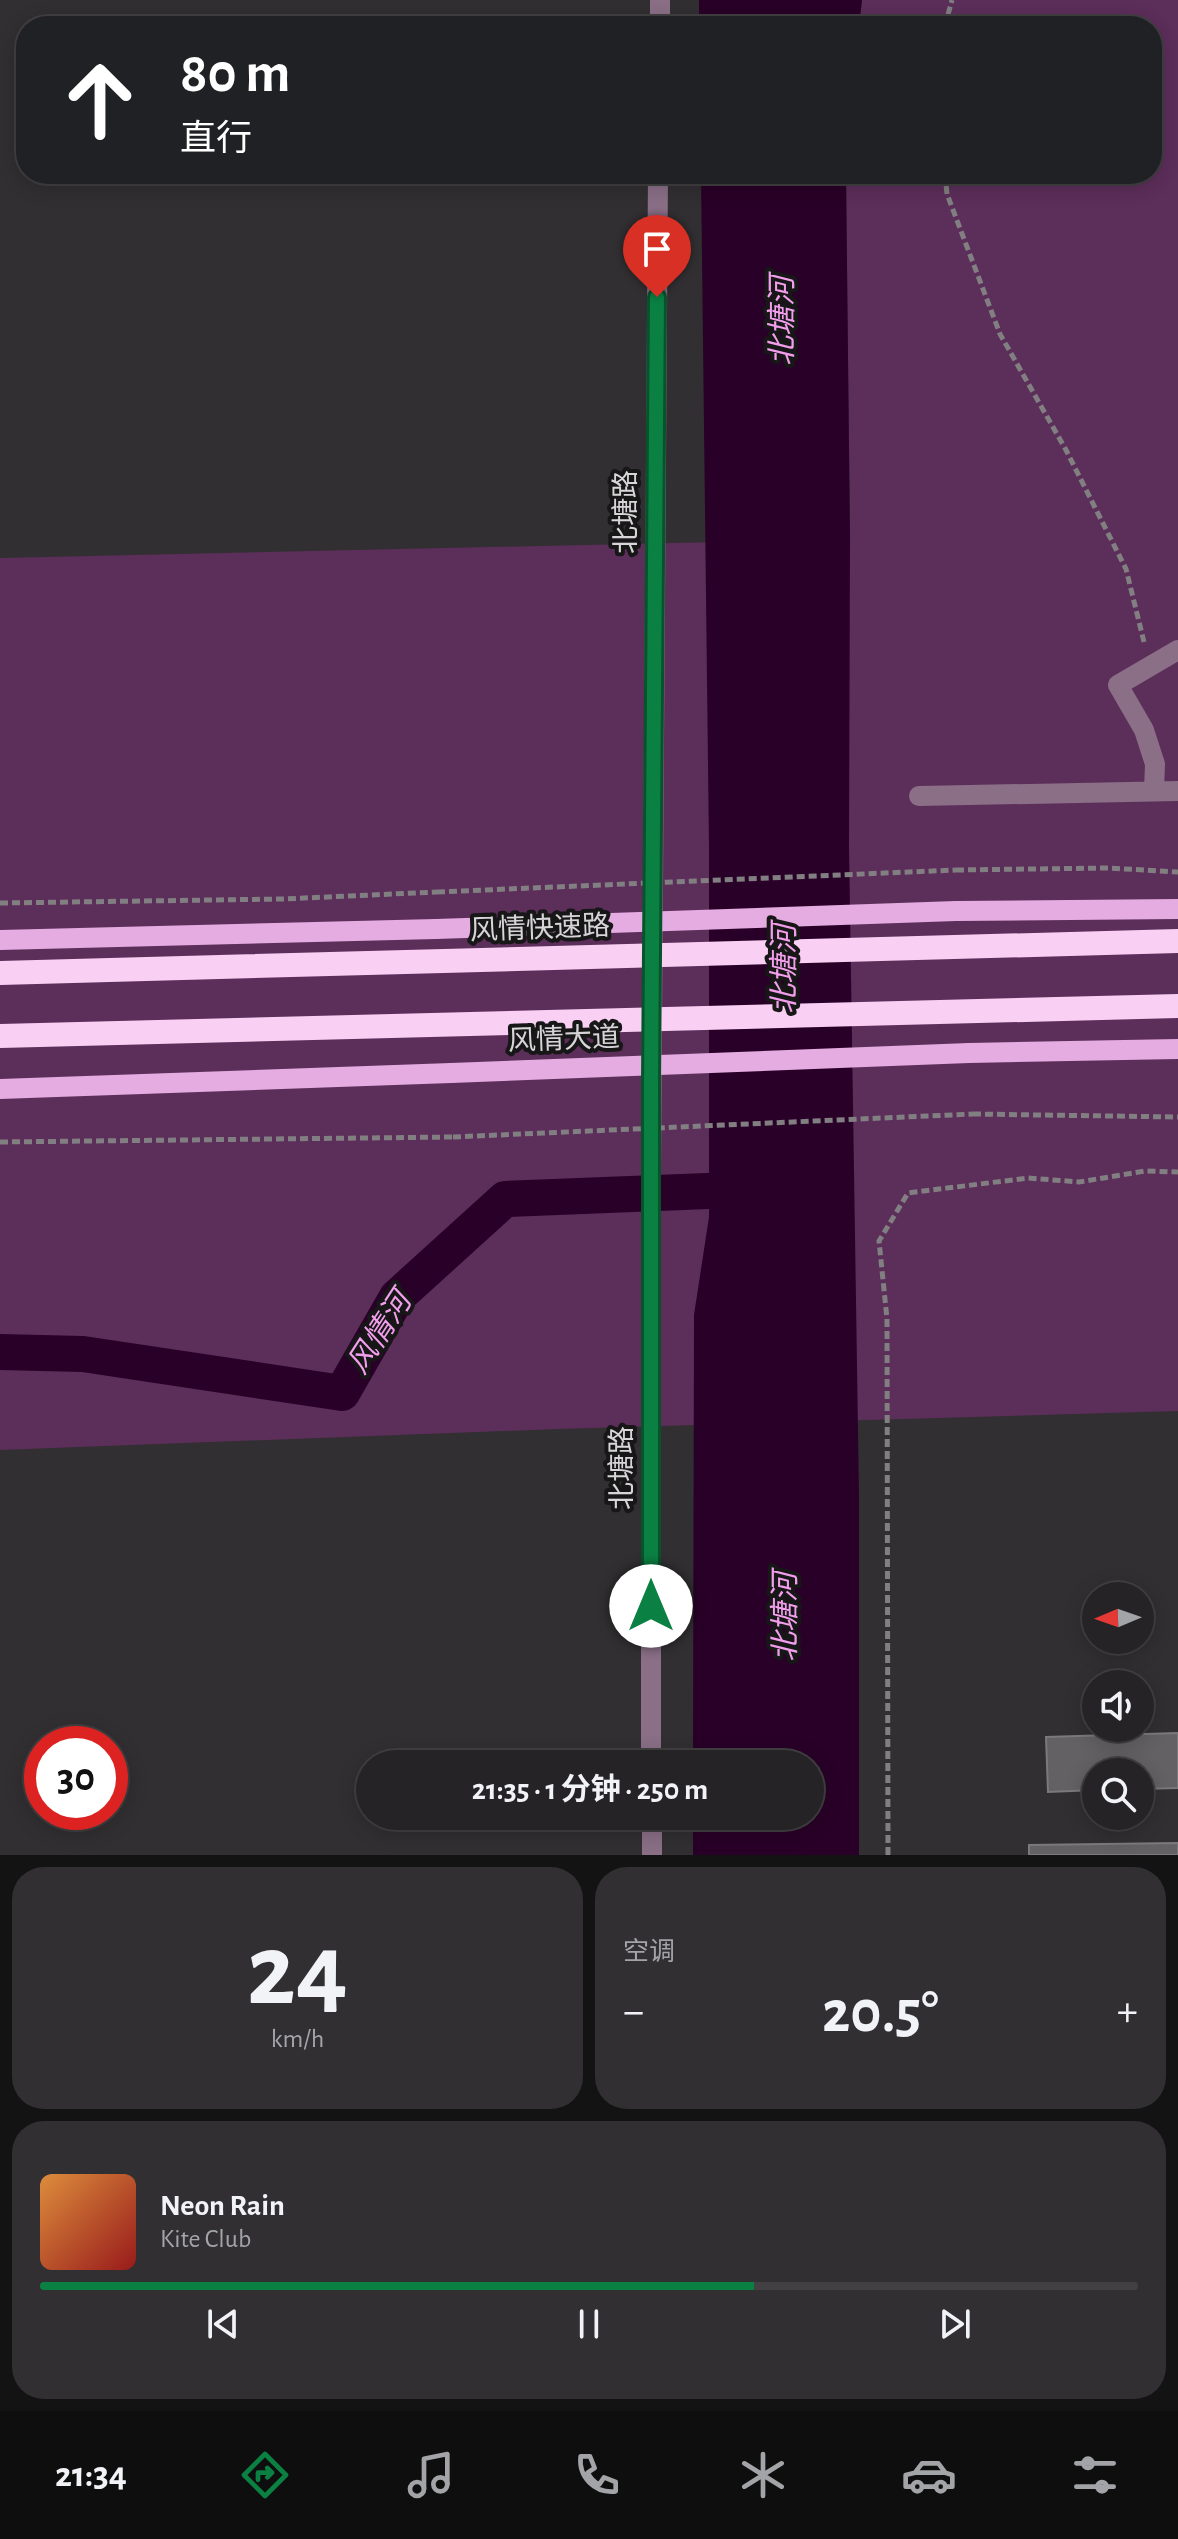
<!DOCTYPE html>
<html lang="zh">
<meta charset="utf-8">
<style>
:root{--surface:#252325;--page:#312f32;--text:#f1f3f6;--muted:#a3a4a7;--line:#424042;--accent:#0b8043}
body{margin:0;font-family:"Alegreya Sans","Noto Sans SC",sans-serif;background:var(--page);color:var(--text);height:100vh;display:flex;flex-direction:column;font-size:30px;white-space:nowrap}
*{box-sizing:border-box;margin:0}
p{font-size:26px;color:var(--muted)}
.icon{flex:none;width:44px;height:44px;fill:none;stroke:currentColor;stroke-width:2;stroke-linecap:round;stroke-linejoin:round}
.map{position:relative;height:1855px;overflow:hidden}
.drawer{display:flex;flex-direction:column;gap:12px;padding:12px;background:#141314;flex:1}
.drawer>*{flex:none}
.banner{position:absolute;left:16px;top:16px;width:1146px;height:168px;border-radius:32px;box-shadow:0 4px 20px #0003,0 0 0 2px var(--line);background:#202124;color:#fff;overflow:hidden}
.needle{width:52px;rotate:268deg}
.controls{position:absolute;left:1082px;top:1582px;display:grid;gap:16px}
.controls a{display:grid;place-items:center;width:72px;height:72px;border-radius:50%;background:var(--surface);box-shadow:0 4px 20px #0003,0 0 0 2px var(--line);font-size:40px}
.speed{position:absolute;left:24px;top:1726px;display:flex;gap:16px;font-size:40px;font-weight:700;text-align:center}
.speed>*{display:grid;place-content:center;width:104px;height:104px;border-radius:50%;background:var(--surface);box-shadow:0 4px 20px #0003,0 0 0 2px var(--line);line-height:1}
.speed .limit{border:12px solid #d22;background:#fff;color:#111}
.pin{position:absolute;display:grid;place-items:center;width:68px;height:68px;color:#fff;margin:-82px -34px;border-radius:50% 50% 50% 0;rotate:-45deg;box-shadow:0 0 8px #0007}
.pin .icon{rotate:45deg}
.me{position:absolute;width:88px;margin:-44px;rotate:0deg;stroke-linejoin:round;filter:drop-shadow(0 0 6px #0008)}
.turn{display:flex;align-items:center;gap:28px;height:168px;padding:0 32px;font-size:36px}
.turn .icon{width:104px;height:104px;stroke-width:2.5}
.turn b{display:block;font-size:56px;line-height:68px}
.big{font-size:60px;font-weight:700;line-height:1.1}
.drawer .widget{flex:1;display:flex;flex-direction:column;justify-content:center;gap:12px;min-width:0;padding:0 28px;border-radius:32px;background:var(--page)}
.drawer .dial{align-items:center;gap:0}
.dial b{font-size:104px;line-height:1}
.song{display:flex;align-items:center;gap:24px}
.cover{width:96px;height:96px;border-radius:12px;background:linear-gradient(135deg,hsl(30 70% 55%),hsl(0 70% 35%))}
.played{height:8px;border-radius:4px;background:linear-gradient(90deg,var(--accent) 65%,var(--line) 65%)}
.keys{display:flex;justify-content:space-around;direction:ltr}
.heat{display:flex;justify-content:space-between;align-items:center;font-size:44px;direction:ltr}
.drawer .tiles{flex:1;display:grid;gap:12px;grid-template-columns:1fr 1fr}
.widget:last-child{grid-column:span 2}
.trip{position:absolute;left:356px;top:1750px;width:468px;height:80px;border-radius:40px;background:var(--surface);box-shadow:0 4px 20px #0003,0 0 0 2px var(--line);font-weight:700;line-height:80px;text-align:center}
.menu{display:flex;height:128px;justify-content:space-around;align-items:center;background:#0f0e0f;color:var(--muted)}
.menu .icon{width:56px;height:56px}
.menu .active{color:var(--accent)}
.menu b{font-size:36px;color:var(--text)}
.map>svg:first-child{display:block}
.green{fill:#5c2e5a}
.water{fill:#290128}
.lines{fill:none;stroke-linecap:round;stroke-linejoin:round}
.canal{stroke:#290128;stroke-width:36}
.building{fill:#646164;stroke:#7c797c;stroke-width:2}
.path{stroke:#817f81;stroke-width:5;stroke-dasharray:8 4;stroke-linecap:butt}
.minor{stroke:#8a6f87;stroke-width:20}
.major{stroke:#e4ace0;stroke-width:20}
.path-bridge{stroke:#817f81;stroke-width:5;stroke-dasharray:8 4;stroke-linecap:butt}
.major-bridge{stroke:#e4ace0;stroke-width:20}
.highway-bridge{stroke:#f9d0f4;stroke-width:24}
.route-casing{stroke:#07532c;stroke-width:20}
.route{stroke:#0b8043;stroke-width:14}
.labels{text-anchor:middle;dominant-baseline:central;stroke-width:8;stroke-linejoin:round;paint-order:stroke}
.street-label{font-size:28px;fill:#d7d5d7;stroke:#181718}
.water-label{font-size:30px;font-style:italic;fill:#f29eec;stroke:#181718}
</style>
<div class="map">
<svg width="1178" height="1855" viewBox="0 0 1178 1855">
<rect width="100%" height="100%" fill="#312f31"/>
<!-- green -->
<path class="green" d="M862,0H1178V1411L558,1429L0,1450V558L850,539L846,174H1152V26H859Z"/>
<!-- water -->
<path class="water" d="M699,0H862L859,26H699Z
M701,174H846L850,539L849,846L859,1496V1855H693V1816H810V1764H693L694,1315L709,1217V847Z"/>
<g class="lines">
<!-- canal -->
<path class="canal" d="M0,1352L83,1354L342,1393L397,1297L505,1199L758,1189"/>
</g>
<!-- building -->
<path class="building" d="M1178,1733V1788L1140,1789V1772H1096V1790L1048,1792L1046,1737Z
M1178,1843V1855H1029V1845Z"/>
<g class="lines">
<!-- path -->
<path class="path" d="M945,26L952,0
M945,174L947,194L1000,334L1066,450L1126,569L1144,642
M956,870L1108,868L1178,872
M0,903L283,899L437,892
M973,1114L1178,1117
M0,1142L453,1137
M888,1855L887,1319L879,1241L908,1193L1028,1178L1079,1182L1145,1171L1178,1172"/>
<!-- minor -->
<path class="minor" d="M660,26V0
M1154,790L1155,764L1144,730L1118,685L1178,650
M919,796L1178,791
M651,1764V1172L658,174
M652,1816V1855"/>
<!-- major -->
<path class="major" d="M956,911L1178,909
M0,940L436,929
M969,1053L1178,1049
M0,1089L451,1073"/>
<!-- path-bridge -->
<path class="path-bridge" d="M437,892L956,870
M453,1137L973,1114"/>
<!-- major-bridge -->
<path class="major-bridge" d="M436,929L956,911
M451,1073L969,1053"/>
<!-- highway-bridge -->
<path class="highway-bridge" d="M0,973L1178,941
M0,1036L1178,1006"/>
</g>
<g class="lines">
<!-- route casing -->
<g class="route-casing">
<path id="route" d="M651,1606V1084L657,297"/>
</g>
<!-- route -->
<use href="#route" class="route"/>
</g>
<g class="labels">
<!-- street labels -->
<g class="street-label">
<text transform="translate(627 512) rotate(-90)">北塘路</text>
<text transform="translate(540 929) rotate(-2)">风情快速路</text>
<text transform="translate(564 1040) rotate(-2)">风情大道</text>
<text transform="translate(623 1468) rotate(-90)">北塘路</text>
</g>
<!-- water labels -->
<g class="water-label">
<text transform="translate(783 321) rotate(-90)">北塘河</text>
<text transform="translate(785 969) rotate(-90)">北塘河</text>
<text transform="translate(380 1333) rotate(-57)">风情河</text>
<text transform="translate(786 1617) rotate(-90)">北塘河</text>
</g>
</g>
</svg>
<div class="controls">
<a><svg class="needle" viewBox="-14 -14 28 28"><path d="M0-13l5 13h-10z" fill="#e53935"/><path d="M0 13l5-13h-10z" fill="#a3a4a7"/></svg></a>
<a><svg class="icon" aria-label="sound" viewBox="0 0 24 24"><path d="M4 9h4l5-4v14l-5-4H4zM17 9q2 3 0 6"/></svg></a>
<a><svg class="icon" aria-label="search" viewBox="0 0 24 24"><circle cx="10" cy="10" r="6"/><path d="M15 15l6 6"/></svg></a>
</div>
<div class="speed"><div class="limit">30</div></div>
<div class="pin" style="left:657px;top:297px;background:#d93025"><svg class="icon" aria-label="arrive" viewBox="0 0 24 24"><path d="M6 21V4h12l-3 4 3 4H6"/></svg></div>
<svg class="me" style="left:651px;top:1606px" viewBox="-20 -20 40 40"><circle r="19" fill="#fff"/><path d="M0-13L10 11 0 6-10 11z" fill="#0b8043"/></svg>
<div class="trip">21:35 · 1 分钟 · 250 m</div>
<div class="banner">
<div class="turn"><svg class="icon" aria-label="ahead" viewBox="0 0 24 24"><path d="M12 20V5M6 11l6-6 6 6"/></svg><div><b>80 m</b>直行</div></div>
</div>
</div>
<section class="drawer">
<div class="tiles">
<div class="widget dial"><b>24</b><p>km/h</p></div>
<div class="widget"><p>空调</p>
<div class="heat"><a>−</a><b class="big">20.5°</b><a>+</a></div>
</div>
<div class="widget">
<div class="song"><i class="cover"></i><div><b>Neon Rain</b><p>Kite Club</p></div></div>
<div class="played"></div>
<div class="keys"><svg class="icon" aria-label="previous" viewBox="0 0 24 24"><path d="M18 5L8 12l10 7zM5 5v14"/></svg><svg class="icon" aria-label="pause" viewBox="0 0 24 24"><path d="M8 5v14M16 5v14"/></svg><svg class="icon" aria-label="next" viewBox="0 0 24 24"><path d="M6 5l10 7-10 7zM19 5v14"/></svg></div>
</div>
</div>
</section>
<nav class="menu">
<b>21:34</b>
<svg class="icon active" aria-label="directions" viewBox="0 0 24 24"><path d="M12 3l9 9-9 9-9-9zM9 14v-3h6M13 9l2 2-2 2"/></svg>
<svg class="icon" aria-label="music" viewBox="0 0 24 24"><path d="M9 18V5l10-2v13"/><circle cx="6" cy="18" r="3"/><circle cx="16" cy="16" r="3"/></svg>
<svg class="icon" aria-label="phone" viewBox="0 0 24 24"><path d="M5 4h4l2 5-3 2q2 4 5 5l2-3 5 2v4C11 20 4 13 5 4z"/></svg>
<svg class="icon" aria-label="climate" viewBox="0 0 24 24"><path d="M12 3v18M4 7l16 10M4 17L20 7"/></svg>
<svg class="icon" aria-label="car" viewBox="0 0 24 24"><path d="M5 17H2v-5l4-1 3-4h7l3 4 3 1v5h-3M9 17h6M6 11h13"/><circle cx="7" cy="17" r="2"/><circle cx="17" cy="17" r="2"/></svg>
<svg class="icon" aria-label="filters" viewBox="0 0 24 24"><path d="M4 7h16M4 17h16"/><circle cx="9" cy="7" r="2"/><circle cx="15" cy="17" r="2"/></svg>
</nav>
